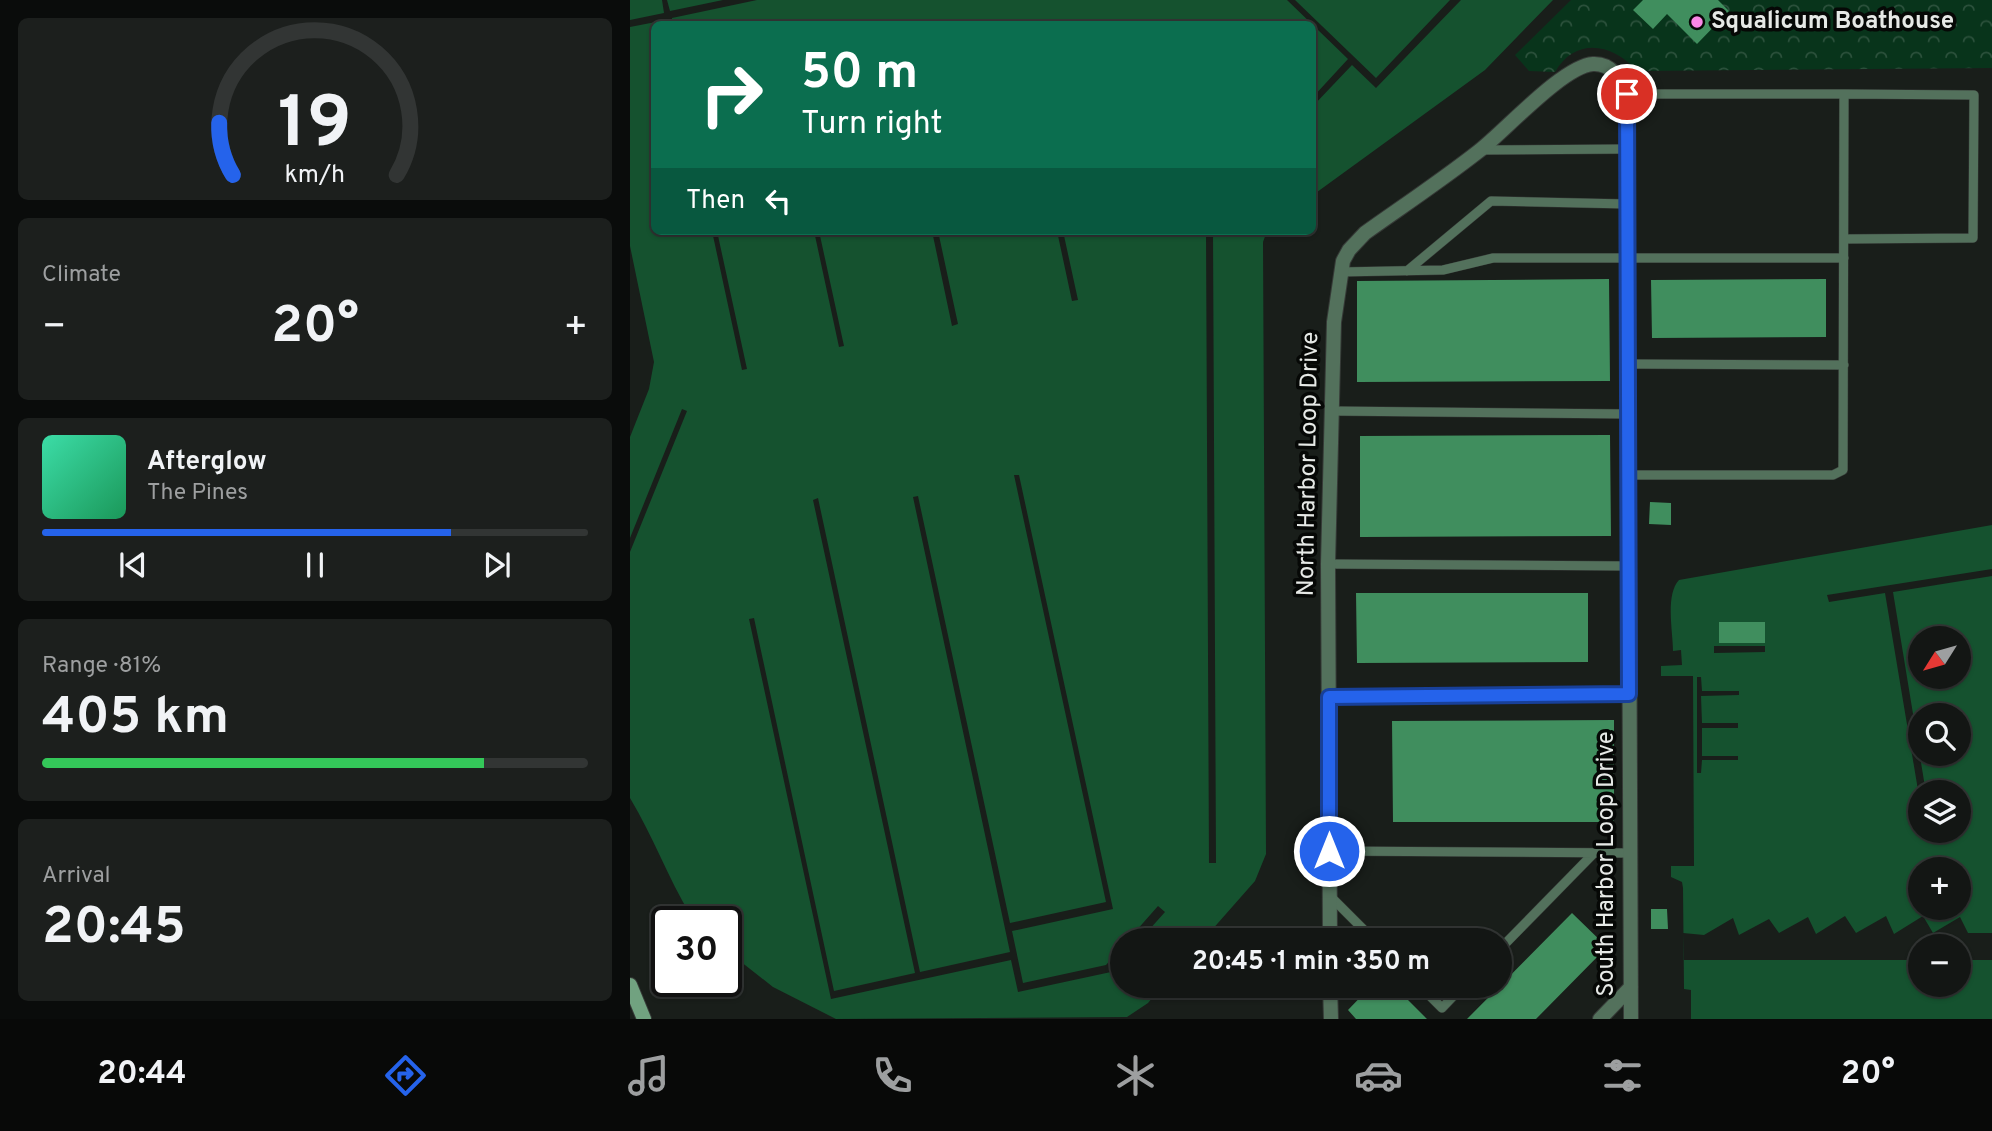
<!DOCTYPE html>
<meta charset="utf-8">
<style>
:root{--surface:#131614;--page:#1c1f1d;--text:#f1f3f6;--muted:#9d9fa0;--line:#323534;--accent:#2563eb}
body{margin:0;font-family:Overpass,sans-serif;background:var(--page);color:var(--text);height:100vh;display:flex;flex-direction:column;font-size:26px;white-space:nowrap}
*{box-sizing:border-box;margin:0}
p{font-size:23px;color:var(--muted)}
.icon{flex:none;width:38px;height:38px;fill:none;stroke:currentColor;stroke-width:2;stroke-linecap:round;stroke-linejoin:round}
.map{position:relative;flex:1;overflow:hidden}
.panel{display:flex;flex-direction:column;gap:18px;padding:18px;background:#0a0c0b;width:630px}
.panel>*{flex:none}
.hud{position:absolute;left:21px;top:21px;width:665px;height:214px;border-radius:10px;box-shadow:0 2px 5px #0004,0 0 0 2px var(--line);background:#0b6e4f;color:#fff;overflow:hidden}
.needle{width:46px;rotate:233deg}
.buttons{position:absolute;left:1278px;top:626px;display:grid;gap:14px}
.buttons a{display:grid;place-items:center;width:63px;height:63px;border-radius:50%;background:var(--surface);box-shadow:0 2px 5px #0004,0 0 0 2px var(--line);font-size:35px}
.speed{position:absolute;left:21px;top:906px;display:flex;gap:14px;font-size:35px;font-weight:700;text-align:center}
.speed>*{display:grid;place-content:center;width:91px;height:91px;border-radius:50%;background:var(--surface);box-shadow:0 2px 5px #0004,0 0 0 2px var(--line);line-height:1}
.speed .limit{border:4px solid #111;border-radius:10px;background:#fff;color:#111}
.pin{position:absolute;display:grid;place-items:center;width:60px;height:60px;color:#fff;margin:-30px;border:4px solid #fff;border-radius:50%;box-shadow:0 2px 7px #0007}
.me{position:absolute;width:77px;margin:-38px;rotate:0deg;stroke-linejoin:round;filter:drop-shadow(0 0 5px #0008)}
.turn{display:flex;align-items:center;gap:24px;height:147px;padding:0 35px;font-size:32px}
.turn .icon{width:91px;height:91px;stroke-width:2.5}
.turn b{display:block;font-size:49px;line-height:60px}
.then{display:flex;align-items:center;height:66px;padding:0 35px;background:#0003;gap:14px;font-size:26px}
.big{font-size:52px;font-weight:700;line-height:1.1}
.panel .card{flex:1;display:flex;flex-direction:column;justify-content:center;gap:10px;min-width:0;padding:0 24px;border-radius:10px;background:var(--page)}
.panel .dial{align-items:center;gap:0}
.dial svg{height:182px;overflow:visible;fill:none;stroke:var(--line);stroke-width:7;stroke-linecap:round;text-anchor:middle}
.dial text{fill:var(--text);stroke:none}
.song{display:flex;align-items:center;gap:21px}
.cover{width:84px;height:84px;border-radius:10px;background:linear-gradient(135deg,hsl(160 70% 55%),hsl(150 70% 35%))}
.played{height:7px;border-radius:4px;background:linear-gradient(90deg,var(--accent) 75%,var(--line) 75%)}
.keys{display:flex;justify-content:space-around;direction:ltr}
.heat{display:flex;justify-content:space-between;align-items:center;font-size:38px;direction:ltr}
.charge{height:10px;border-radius:5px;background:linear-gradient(90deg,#34c759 81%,var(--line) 0)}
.trip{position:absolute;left:480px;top:928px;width:402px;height:70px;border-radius:35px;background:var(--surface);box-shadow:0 2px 5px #0004,0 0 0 2px var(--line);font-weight:700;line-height:70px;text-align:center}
.menu{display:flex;height:112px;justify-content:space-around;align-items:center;background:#080908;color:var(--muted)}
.menu .icon{width:49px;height:49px}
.menu .current{color:var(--accent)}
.menu b{font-size:32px;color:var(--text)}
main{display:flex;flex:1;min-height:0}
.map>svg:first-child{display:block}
.park{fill:url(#park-crowns)}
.water{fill:#15522f;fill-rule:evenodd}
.pier{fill:#191e1a}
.building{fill:#408e5e}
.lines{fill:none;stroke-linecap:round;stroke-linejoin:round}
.lane-casing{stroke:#363a37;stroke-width:10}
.street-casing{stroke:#363a37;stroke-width:16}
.secondary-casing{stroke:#363a37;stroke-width:16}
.lane{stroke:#53715c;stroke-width:9}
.street{stroke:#53715c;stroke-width:14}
.secondary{stroke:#71a280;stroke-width:14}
.route-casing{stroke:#184099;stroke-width:18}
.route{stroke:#2563eb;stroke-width:12}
.poi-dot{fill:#fa87e6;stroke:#060806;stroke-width:2.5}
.labels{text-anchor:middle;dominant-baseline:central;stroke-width:7;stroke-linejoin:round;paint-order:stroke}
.poi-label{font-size:24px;font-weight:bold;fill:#e6e9e6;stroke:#060806;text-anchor:start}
.street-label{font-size:24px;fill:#e6e9e6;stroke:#060806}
</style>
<main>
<section class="panel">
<div class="card dial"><svg viewBox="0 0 100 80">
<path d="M14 69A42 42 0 1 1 86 69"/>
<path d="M14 69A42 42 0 0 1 8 46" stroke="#2563eb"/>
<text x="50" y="56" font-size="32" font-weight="700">19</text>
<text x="50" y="72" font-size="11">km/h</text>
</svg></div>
<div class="card"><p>Climate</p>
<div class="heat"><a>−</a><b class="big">20°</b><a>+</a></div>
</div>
<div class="card">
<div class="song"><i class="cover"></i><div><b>Afterglow</b><p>The Pines</p></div></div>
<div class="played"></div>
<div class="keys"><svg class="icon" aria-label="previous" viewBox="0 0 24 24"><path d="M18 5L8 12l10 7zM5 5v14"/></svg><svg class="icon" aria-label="pause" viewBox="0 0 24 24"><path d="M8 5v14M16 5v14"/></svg><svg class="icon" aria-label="next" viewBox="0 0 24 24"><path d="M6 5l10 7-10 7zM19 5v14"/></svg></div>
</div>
<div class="card"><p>Range · 81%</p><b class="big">405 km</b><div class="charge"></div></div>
<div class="card"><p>Arrival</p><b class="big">20:45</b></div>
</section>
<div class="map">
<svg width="1362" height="1019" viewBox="0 0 1362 1019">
<defs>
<pattern id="park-crowns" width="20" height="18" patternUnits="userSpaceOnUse" patternTransform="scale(1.75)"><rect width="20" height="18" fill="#08341b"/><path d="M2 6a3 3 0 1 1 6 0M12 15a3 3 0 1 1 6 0" fill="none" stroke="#2c513c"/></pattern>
</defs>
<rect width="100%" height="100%" fill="#191e1a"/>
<!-- park -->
<path class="park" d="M941,0H1362V68L1007,71C983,44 946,36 925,72L899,71L885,55Z"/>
<!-- water -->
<path class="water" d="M0,0H923L855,70L683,195L682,24H24V231H637L633,242L636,854L625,881L573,940H492V985H533L518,1003L497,1017L206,1019L143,987L96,950V922H67L61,916C38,878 23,836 0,798V437L19,389L24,362L0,246Z
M1362,525V1019H1061V990L1054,989L1053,888L1052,882L1041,877V866H1064L1063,676H1031V666L1052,665L1051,650L1043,651C1043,632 1035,595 1049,580ZM1290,639H1328V677H1290ZM1290,716H1328V754H1290ZM1290,793H1328V831H1290ZM1290,870H1328V908H1290ZM1290,947H1328V985H1290Z"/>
<!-- pier -->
<path class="pier" d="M32,0H37L40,11L93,0H127L42,18V24H37L36,20L0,27V20L34,13Z
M657,0H665L746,78L820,0H831L746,88L722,65L683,106V97L718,59Z
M82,231H87L117,369L112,370Z
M184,231H189L214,346L209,347Z
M302,231H308L328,324L322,326Z
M427,231H433L448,300L442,301Z
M576,231H583L586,863H579Z
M52,409L57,411L0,552V538Z
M384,475H389L483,909L382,931L393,983L476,965L492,947V960L481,972L388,992L381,960L201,999L119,619L124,618L204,991L285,973L183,500L188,498L290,972L380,952L283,497L288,496L380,923L476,902Z
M1362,569V576L1263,592L1296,793H1290L1289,796L1255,593L1199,602L1197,595Z
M1084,646H1135V652L1084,653Z
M1067,677H1071L1072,691H1109V695L1071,696L1072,723H1108V728H1072V756H1108V760H1072L1071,773H1067Z
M528,906L535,912L510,940H498Z
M1215,916L1226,933L1256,916L1264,934L1293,916L1303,933L1330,917L1338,933H1362V960H1328V947H1290V960H1054L1053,933L1074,935L1103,918L1109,935L1139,919L1149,933L1178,917L1186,934Z"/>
<!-- building -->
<path class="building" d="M1013,0H1088L1099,11L1067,44L1037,14L1023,29L1003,10Z
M979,279L980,381L727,382V281Z
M1196,279V337L1022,338L1021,280Z
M980,435L981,536L730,537V436Z
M1020,502L1041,503V525L1019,524Z
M726,593H958V662L727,663Z
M1089,622H1135V643H1089Z
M984,720V822H763L762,721Z
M1021,909H1037L1038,929H1021Z
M942,913L977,947L906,1019H837Z
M742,985H763L797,1019H726L718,1010Z"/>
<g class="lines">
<!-- lane casing -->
<g class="lane-casing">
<path id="lane" d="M997,94H1214L1213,470L1203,475H998
M1214,94L1344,95L1343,238L1214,239
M852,150L997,149
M777,271L861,201L997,204
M710,272L813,270L863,258H1214
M998,364L1214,365
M702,411L998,414
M698,564L999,566
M699,697L999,694
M699,851L1000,853
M699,895L744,940
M870,949L964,853
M789,985L812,1008L834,985"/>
</g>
<!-- street casing -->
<g class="street-casing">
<path id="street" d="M700,940L698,564L704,322L713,261L719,250L735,233C773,206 812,180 849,151C875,131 933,66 963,64C982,63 990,79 997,94L1001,1019
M700,985L701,1019
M970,1019L1001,987"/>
</g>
<!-- secondary casing -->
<g class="secondary-casing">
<path id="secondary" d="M0,985L14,1019"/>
</g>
<!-- lane -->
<use href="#lane" class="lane"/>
<!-- street -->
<use href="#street" class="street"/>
<!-- secondary -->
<use href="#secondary" class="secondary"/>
</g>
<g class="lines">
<!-- route casing -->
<g class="route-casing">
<path id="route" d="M699,851V697L999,694L997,94"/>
</g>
<!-- route -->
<use href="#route" class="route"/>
</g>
<!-- markers -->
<circle class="poi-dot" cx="1067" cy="22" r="7"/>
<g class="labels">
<!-- poi labels -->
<g class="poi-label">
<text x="1081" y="22">Squalicum Boathouse</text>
</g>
<!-- street labels -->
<g class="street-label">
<text transform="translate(679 464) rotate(-89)">North Harbor Loop Drive</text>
<text transform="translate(977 864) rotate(-90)">South Harbor Loop Drive</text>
</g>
</g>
</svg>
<div class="buttons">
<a><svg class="needle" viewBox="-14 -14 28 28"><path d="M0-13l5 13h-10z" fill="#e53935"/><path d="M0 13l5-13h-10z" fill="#9d9fa0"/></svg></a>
<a><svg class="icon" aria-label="search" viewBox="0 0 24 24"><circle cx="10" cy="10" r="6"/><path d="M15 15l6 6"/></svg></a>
<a><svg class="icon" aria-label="layers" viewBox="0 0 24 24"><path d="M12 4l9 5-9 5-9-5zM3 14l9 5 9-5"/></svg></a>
<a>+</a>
<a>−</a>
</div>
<div class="speed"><div class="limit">30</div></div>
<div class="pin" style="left:997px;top:94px;background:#d93025"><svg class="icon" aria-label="arrive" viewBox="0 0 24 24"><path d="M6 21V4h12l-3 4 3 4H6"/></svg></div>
<svg class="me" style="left:699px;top:851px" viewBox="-20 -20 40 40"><circle r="17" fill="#2563eb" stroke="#fff" stroke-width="3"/><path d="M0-11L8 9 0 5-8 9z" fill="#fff"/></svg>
<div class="trip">20:45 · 1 min · 350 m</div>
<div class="hud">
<div class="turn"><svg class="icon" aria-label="right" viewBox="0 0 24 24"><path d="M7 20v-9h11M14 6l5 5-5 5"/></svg><div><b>50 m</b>Turn right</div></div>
<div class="then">Then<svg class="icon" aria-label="left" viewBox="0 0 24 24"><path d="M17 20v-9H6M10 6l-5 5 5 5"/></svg></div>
</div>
</div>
</main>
<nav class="menu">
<b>20:44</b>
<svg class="icon current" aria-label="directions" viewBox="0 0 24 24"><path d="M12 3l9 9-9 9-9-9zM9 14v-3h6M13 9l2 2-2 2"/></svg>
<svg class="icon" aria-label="music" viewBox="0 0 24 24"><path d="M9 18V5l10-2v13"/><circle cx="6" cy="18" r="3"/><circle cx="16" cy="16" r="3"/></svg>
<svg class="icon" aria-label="phone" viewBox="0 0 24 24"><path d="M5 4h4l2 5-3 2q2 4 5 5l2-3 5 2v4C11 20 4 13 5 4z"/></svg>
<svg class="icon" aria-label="climate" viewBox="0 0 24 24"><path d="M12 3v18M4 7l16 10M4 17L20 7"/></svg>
<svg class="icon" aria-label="car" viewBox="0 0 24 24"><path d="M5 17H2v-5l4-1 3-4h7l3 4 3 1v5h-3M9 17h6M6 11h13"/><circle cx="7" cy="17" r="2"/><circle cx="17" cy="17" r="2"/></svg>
<svg class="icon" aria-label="filters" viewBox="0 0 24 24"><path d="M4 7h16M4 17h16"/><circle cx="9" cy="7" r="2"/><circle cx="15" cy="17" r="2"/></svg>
<b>20°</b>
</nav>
